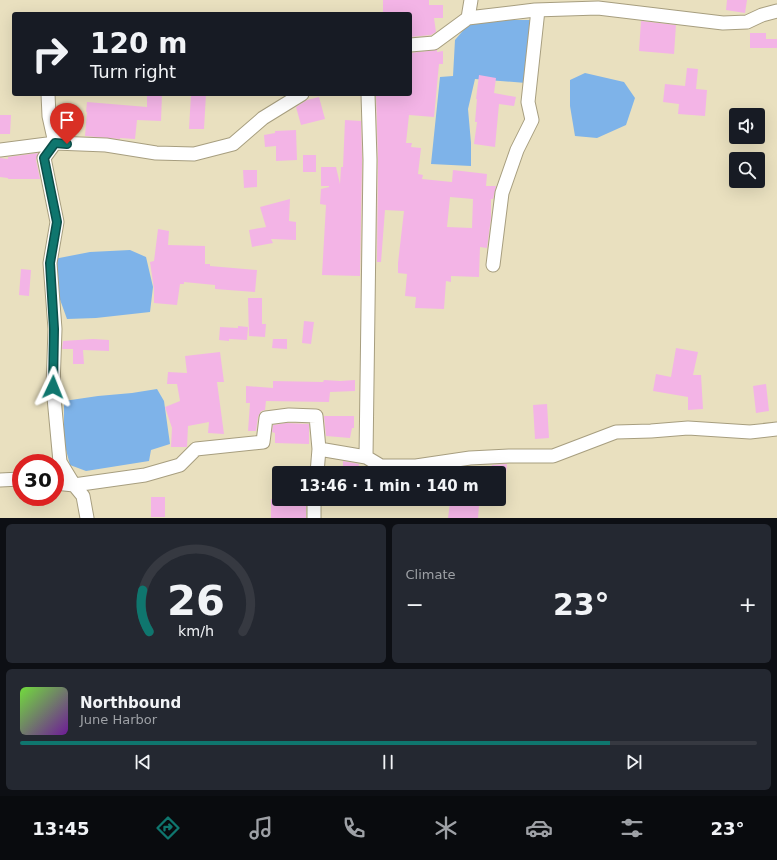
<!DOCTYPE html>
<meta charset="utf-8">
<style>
:root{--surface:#171b24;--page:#242831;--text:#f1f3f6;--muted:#9ea1a6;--line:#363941;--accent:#0f766e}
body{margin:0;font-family:"DejaVu Sans",sans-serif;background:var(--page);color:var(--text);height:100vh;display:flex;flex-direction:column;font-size:15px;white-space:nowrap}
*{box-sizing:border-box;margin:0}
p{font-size:13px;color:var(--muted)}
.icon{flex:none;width:22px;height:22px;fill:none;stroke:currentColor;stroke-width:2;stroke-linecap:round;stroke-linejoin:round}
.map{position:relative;height:518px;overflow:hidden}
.panel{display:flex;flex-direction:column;gap:6px;padding:6px;background:#0d0f14;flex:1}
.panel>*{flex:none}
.hud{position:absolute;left:12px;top:12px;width:400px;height:84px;border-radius:4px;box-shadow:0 4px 16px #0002;background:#171b24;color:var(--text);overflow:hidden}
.fabs{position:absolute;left:729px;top:108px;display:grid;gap:8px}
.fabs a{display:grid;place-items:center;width:36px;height:36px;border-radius:4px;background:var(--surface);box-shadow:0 4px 16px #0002;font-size:20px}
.speed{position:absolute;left:12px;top:454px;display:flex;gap:8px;font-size:20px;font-weight:700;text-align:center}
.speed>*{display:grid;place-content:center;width:52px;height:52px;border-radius:50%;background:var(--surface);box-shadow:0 4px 16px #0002;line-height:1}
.speed .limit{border:6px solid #d22;background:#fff;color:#111}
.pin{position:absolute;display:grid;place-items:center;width:34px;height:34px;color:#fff;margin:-41px -17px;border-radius:50% 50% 50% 0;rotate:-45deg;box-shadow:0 0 4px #0007}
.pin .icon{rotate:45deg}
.me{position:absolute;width:44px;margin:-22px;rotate:2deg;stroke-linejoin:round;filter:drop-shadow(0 0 3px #0008)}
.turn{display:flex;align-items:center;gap:14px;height:84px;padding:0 12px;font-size:18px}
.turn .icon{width:52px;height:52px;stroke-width:2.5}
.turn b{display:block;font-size:28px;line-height:34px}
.big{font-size:30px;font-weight:800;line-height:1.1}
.panel .widget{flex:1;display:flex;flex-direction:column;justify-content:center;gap:6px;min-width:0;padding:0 14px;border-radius:6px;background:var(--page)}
.panel .dial{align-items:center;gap:0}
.dial svg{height:104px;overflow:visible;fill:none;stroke:var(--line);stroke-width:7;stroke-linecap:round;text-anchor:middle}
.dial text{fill:var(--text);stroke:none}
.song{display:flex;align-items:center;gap:12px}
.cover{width:48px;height:48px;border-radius:6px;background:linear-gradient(135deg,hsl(100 70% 55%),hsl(280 70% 35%))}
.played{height:4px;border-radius:2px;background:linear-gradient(90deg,var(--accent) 80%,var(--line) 80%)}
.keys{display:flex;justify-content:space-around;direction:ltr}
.heat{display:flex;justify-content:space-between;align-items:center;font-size:22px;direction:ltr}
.panel .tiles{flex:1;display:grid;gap:6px;grid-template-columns:1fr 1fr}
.widget:last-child{grid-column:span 2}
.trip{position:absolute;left:272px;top:466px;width:234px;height:40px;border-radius:4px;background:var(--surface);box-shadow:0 4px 16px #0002;font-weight:800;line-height:40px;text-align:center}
.dock{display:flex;height:64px;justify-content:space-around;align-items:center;background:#090b0e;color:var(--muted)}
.dock .icon{width:28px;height:28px}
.dock .on{color:var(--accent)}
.dock b{font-size:18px;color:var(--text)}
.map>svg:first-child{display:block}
.water{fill:#7eb3e9}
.building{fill:#f3b4e6;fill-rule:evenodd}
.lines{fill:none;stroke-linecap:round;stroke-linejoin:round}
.minor-casing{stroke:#a79e7f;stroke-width:15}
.minor{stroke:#fff;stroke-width:13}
.route-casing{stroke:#0a4d48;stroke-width:10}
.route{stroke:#0f766e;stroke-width:7}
</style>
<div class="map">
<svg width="777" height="518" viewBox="0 0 777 518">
<rect width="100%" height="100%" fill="#e9e0bf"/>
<!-- water -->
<path class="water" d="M472,20H533L526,83L475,79L468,109L471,143V166L431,164L440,77L453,76L455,40Z
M585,73L624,82L635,98L626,125L597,138L575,136L570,106V80Z
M130,250L146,257L153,287L150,312L96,318L67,319L58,294L54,259L90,252Z
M157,389L164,401L170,444L151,450L149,461L86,471L70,465L64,442V401L98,396L132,393Z"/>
<!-- building -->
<path class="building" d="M383,0H429V5H443V18H434L436,32L431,35L410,37V14H383Z
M727,0H747L745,13L726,10Z
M641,21L676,25L674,54L639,51Z
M750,33H766V39H777V48H750Z
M437,50V52L443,51V64H439L434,117L409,115L406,143H412L411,147L421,148L418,174L423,175L422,179L452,182L453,170L487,174L486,186H496L493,199H491V218L487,248L480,247L479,277L451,276V282L446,281L444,309L415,308L416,297L405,296L407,274L398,273V263L404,211L385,210L381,262H377L378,160L376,94H410V53ZM450,197L473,199L472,228L447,227Z
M687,68L698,69L696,89L707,90L705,116L678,114L679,104L663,102L665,84L685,86Z
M479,75L496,78L494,93L516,97L514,106L499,104L495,147L474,144L477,122H475L477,99H476Z
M147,94H162L161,121L137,120L135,139L120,138V139L85,136L87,112H86L87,102L147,107Z
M191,94H206L204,129H189Z
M319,97L325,119L301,125L296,107L307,100Z
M0,115H11L10,134H0Z
M345,120L361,121L362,160L360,276L322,275L326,205L320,204L321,189L329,187V186H321V167H336L340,184L341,167H343Z
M296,130L297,160L276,161V146L265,147L264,135L275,133V131Z
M38,153L36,160L40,179H8V178L0,177V158L8,159V157Z
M303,155H316V172H303Z
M243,170H257V187L244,188Z
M290,199L289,221L296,222V240L271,239L273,243L252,247L249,230L266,227L260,207Z
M158,229L169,231L168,245L205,246V264H210V266L257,270L255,292L215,289V285L184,282V284H180L177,305L154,303V289L150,262L154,261Z
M21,269L31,270L29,296L19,295Z
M248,298H262V324H266L265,337L249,336Z
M304,321L314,322L311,344L302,343Z
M238,326L248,327L247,340L229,339V341L219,340L220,327L238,328Z
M93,339L109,340V351L83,350L84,364H73V349H62L63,341Z
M273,339H287V349L272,348Z
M676,348L698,352L693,375H701L703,409L688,410V397L653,391L656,374L671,377Z
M220,352L224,382H217L224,434L208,433L209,422L188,426L187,447H171L172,428L165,407L180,401L177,384H167L168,372L187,373L185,356Z
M324,380L340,381L355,380V391L330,392L329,402L266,401L265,410L261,411L258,417L256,431H248L250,403H246V386L273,388V381L323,382Z
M766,384L769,411L756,413L753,386Z
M547,404L549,438L535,439L533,405Z
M324,416H354V428H352L350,438L326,436Z
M286,423L309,424V444L275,443V433L272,432L273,425Z
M343,461L359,464L358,473H343Z
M507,464L506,474L491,473L492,465Z
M151,497H165V517H151Z
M271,499H306V518H271Z
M450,503L479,506L478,518H448Z"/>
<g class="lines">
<!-- minor casing -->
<g class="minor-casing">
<path id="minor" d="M468,18L471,0
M410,45L434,43L468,18L535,10L598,8L723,23L747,22L762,15L777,11
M48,94L49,116L55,143L44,158L57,222L50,263L55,329L53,387L60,462L74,485L83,496L87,518
M368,94L370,160L366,457L381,466H416L470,458L509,456H553L616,432L651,431L688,428L750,432L777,429
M0,150L55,143L106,145L156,153L194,154L233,144L263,118L302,94
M493,265L502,193L517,150L532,120L528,102L538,10
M317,473L319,449L366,457
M0,480L21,479
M55,483L74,485L145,475L180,465L196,449L263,442L266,418L289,415L316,416L319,449
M314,518V499"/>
</g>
<!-- minor -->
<use href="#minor" class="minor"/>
</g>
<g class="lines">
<!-- route casing -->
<g class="route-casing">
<path id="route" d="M53,387L54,329L50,263L57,222L44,158L55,143L67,144"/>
</g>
<!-- route -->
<use href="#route" class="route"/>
</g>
</svg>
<div class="fabs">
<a><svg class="icon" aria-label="sound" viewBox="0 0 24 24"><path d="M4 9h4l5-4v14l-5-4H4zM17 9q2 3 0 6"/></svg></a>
<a><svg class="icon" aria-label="search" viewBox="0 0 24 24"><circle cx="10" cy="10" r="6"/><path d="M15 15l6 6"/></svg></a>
</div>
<div class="speed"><div class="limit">30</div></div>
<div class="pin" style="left:67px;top:144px;background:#d93025"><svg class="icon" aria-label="arrive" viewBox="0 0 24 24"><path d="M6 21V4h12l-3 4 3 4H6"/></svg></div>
<svg class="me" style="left:53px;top:387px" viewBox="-20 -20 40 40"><path d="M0-17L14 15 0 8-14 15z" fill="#0f766e" stroke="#fff" stroke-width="4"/></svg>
<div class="trip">13:46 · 1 min · 140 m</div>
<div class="hud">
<div class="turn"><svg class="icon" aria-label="right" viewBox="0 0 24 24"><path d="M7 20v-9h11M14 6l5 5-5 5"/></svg><div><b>120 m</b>Turn right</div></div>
</div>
</div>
<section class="panel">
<div class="tiles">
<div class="widget dial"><svg viewBox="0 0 100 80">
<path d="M14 69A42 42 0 1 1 86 69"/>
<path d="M14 69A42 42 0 0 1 9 37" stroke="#0f766e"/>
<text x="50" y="56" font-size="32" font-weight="700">26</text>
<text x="50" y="72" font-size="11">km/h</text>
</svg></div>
<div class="widget"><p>Climate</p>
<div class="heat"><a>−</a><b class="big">23°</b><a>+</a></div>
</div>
<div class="widget">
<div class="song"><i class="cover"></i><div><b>Northbound</b><p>June Harbor</p></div></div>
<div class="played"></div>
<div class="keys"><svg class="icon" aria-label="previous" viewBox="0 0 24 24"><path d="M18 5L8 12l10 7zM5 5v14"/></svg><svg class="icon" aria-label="pause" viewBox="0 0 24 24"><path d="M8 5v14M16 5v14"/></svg><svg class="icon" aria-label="next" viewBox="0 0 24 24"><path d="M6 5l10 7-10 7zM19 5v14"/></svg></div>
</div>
</div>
</section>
<nav class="dock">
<b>13:45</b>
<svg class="icon on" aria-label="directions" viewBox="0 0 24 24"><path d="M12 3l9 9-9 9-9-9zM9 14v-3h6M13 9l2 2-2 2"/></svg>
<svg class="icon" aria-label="music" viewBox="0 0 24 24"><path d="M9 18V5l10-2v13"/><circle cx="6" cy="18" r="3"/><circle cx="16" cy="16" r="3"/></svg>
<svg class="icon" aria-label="phone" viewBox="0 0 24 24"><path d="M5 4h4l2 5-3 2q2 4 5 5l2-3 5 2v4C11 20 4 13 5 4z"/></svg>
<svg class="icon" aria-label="climate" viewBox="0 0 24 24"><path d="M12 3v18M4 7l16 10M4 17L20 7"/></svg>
<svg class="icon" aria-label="car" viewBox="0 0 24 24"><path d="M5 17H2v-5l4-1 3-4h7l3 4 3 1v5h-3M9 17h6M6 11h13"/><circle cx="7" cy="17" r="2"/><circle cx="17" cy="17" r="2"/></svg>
<svg class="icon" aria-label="filters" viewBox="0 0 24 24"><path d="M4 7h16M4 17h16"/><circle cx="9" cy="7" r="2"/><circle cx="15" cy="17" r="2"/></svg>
<b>23°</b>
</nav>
